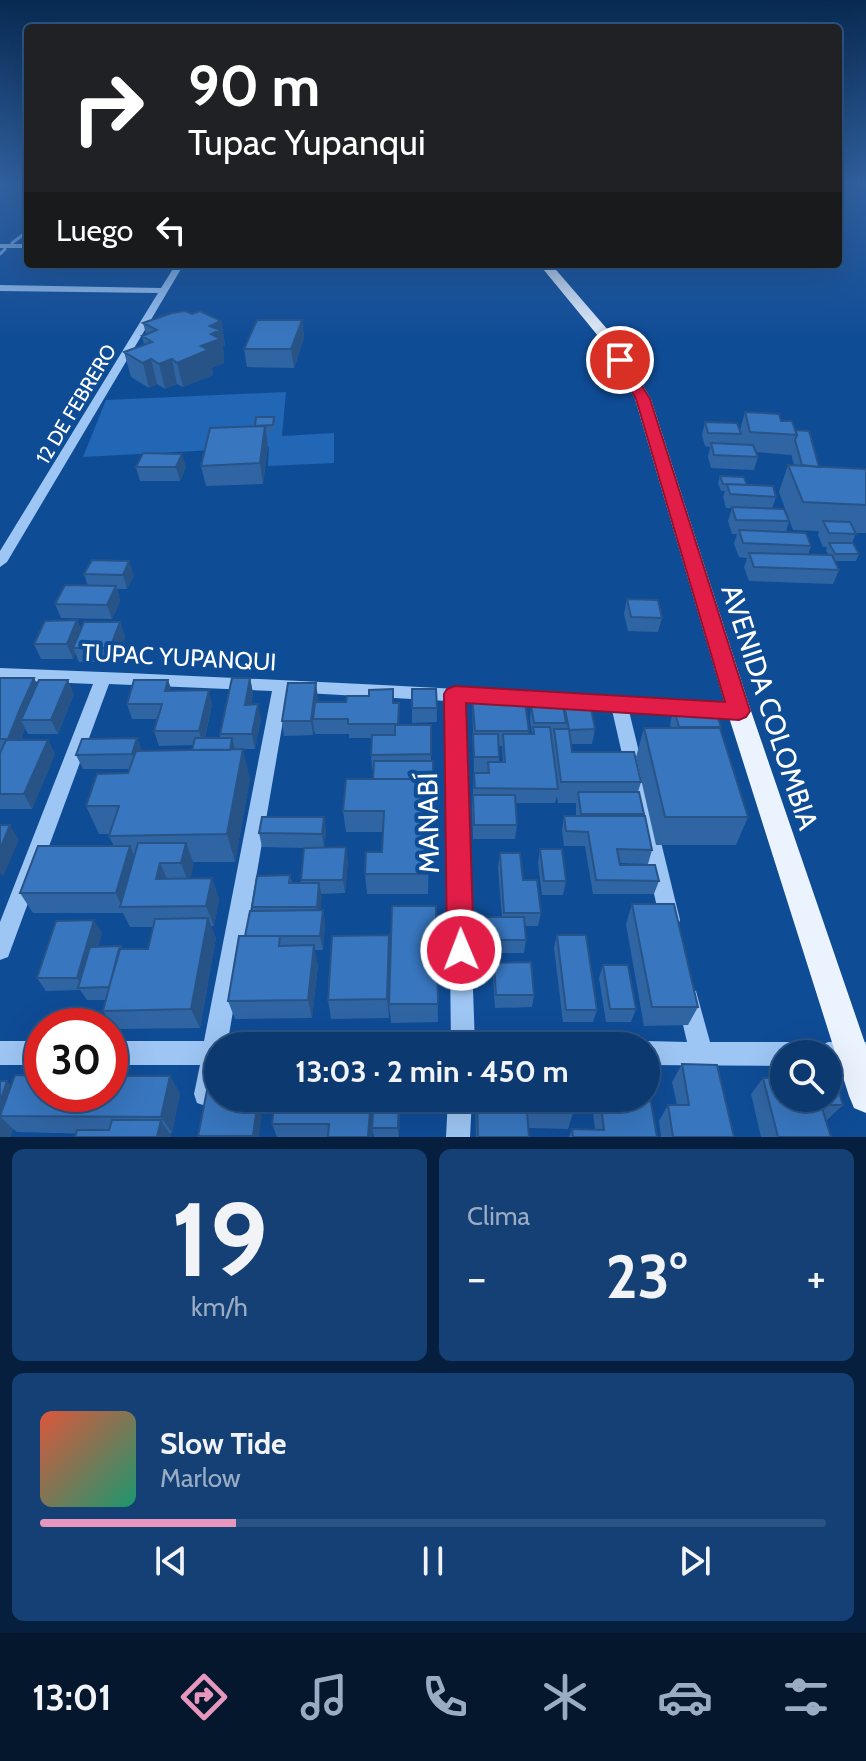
<!DOCTYPE html>
<html lang="es">
<meta charset="utf-8">
<style>
:root{--surface:#0b3970;--page:#144075;--text:#f1f3f6;--muted:#9aacc3;--line:#2b5383;--accent:#e797bd}
body{margin:0;font-family:Cabin,sans-serif;background:var(--page);color:var(--text);height:100vh;display:flex;flex-direction:column;font-size:30px;white-space:nowrap}
*{box-sizing:border-box;margin:0}
p{font-size:26px;color:var(--muted)}
.icon{flex:none;width:44px;height:44px;fill:none;stroke:currentColor;stroke-width:2;stroke-linecap:round;stroke-linejoin:round}
.map{position:relative;height:1137px;overflow:hidden}
.drawer{display:flex;flex-direction:column;gap:12px;padding:12px;background:#061f3e;flex:1}
.drawer>*{flex:none}
.top-card{position:absolute;left:24px;top:24px;width:818px;height:244px;border-radius:8px;box-shadow:0 8px 32px #0002,0 0 0 2px var(--line);background:#202124;color:#fff;overflow:hidden}
.buttons{position:absolute;left:770px;top:1040px;display:grid;gap:16px}
.buttons a{display:grid;place-items:center;width:72px;height:72px;border-radius:50%;background:var(--surface);box-shadow:0 8px 32px #0002,0 0 0 2px var(--line);font-size:40px}
.speed{position:absolute;left:24px;top:1008px;display:flex;gap:16px;font-size:40px;font-weight:700;text-align:center}
.speed>*{display:grid;place-content:center;width:104px;height:104px;border-radius:50%;background:var(--surface);box-shadow:0 8px 32px #0002,0 0 0 2px var(--line);line-height:1}
.speed .limit{border:12px solid #d22;background:#fff;color:#111}
.pin{position:absolute;display:grid;place-items:center;width:68px;height:68px;color:#fff;margin:-34px;border:4px solid #fff;border-radius:50%;box-shadow:0 2px 8px #0007}
.me{position:absolute;width:88px;margin:-44px;rotate:359deg;stroke-linejoin:round;filter:drop-shadow(0 0 6px #0008)}
.turn{display:flex;align-items:center;gap:28px;height:168px;padding:0 32px;font-size:36px}
.turn .icon{width:104px;height:104px;stroke-width:2.5}
.turn b{display:block;font-size:56px;line-height:68px}
.then{display:flex;align-items:center;height:76px;padding:0 32px;background:#0003;gap:16px;font-size:30px}
.big{font-size:60px;font-weight:700;line-height:1.1}
.drawer .tile{flex:1;display:flex;flex-direction:column;justify-content:center;gap:12px;min-width:0;padding:0 28px;border-radius:12px;background:var(--page)}
.drawer .dial{align-items:center;gap:0}
.dial b{font-size:104px;line-height:1}
.song{display:flex;align-items:center;gap:24px}
.cover{width:96px;height:96px;border-radius:12px;background:linear-gradient(135deg,hsl(10 70% 55%),hsl(160 70% 35%))}
.played{height:8px;border-radius:4px;background:linear-gradient(90deg,var(--accent) 25%,var(--line) 25%)}
.keys{display:flex;justify-content:space-around;direction:ltr}
.heat{display:flex;justify-content:space-between;align-items:center;font-size:44px;direction:ltr}
.drawer .tiles{flex:1;display:grid;gap:12px;grid-template-columns:1fr 1fr}
.tile:last-child{grid-column:span 2}
.trip{position:absolute;left:204px;top:1032px;width:456px;height:80px;border-radius:40px;background:var(--surface);box-shadow:0 8px 32px #0002,0 0 0 2px var(--line);font-weight:700;line-height:80px;text-align:center}
.tab-bar{display:flex;height:128px;justify-content:space-around;align-items:center;background:#04172d;color:var(--muted)}
.tab-bar .icon{width:56px;height:56px}
.tab-bar .active{color:var(--accent)}
.tab-bar b{font-size:36px;color:var(--text)}
.map>svg:first-child{display:block}
.green{fill:#2266b6}
.lines{fill:none;stroke-linecap:round;stroke-linejoin:round}
.stream{stroke:#8fc1f8;stroke-width:3}
.minor{fill:#9ec6f4;fill-rule:evenodd}
.major{fill:#ebf3ff;fill-rule:evenodd}
.wall{fill:#3065a4;fill-rule:evenodd}
.shaded-wall{fill:#275386}
.building{fill:#3876bf;stroke:#275386;stroke-width:2}
.route{fill:#e11d48;stroke:#92132f;stroke-width:2}
.labels{text-anchor:middle;dominant-baseline:central;stroke-width:8;stroke-linejoin:round;paint-order:stroke}
.far-street-label{font-size:20px;fill:#fff;stroke:#0f4c96}
.street-label{font-size:24px;fill:#fff;stroke:#0f4c96}
.near-street-label{font-size:28px;fill:#fff;stroke:#0f4c96}
</style>
<div class="map">
<svg width="866" height="1137" viewBox="0 0 866 1137">
<rect width="100%" height="100%" fill="#0f4c96"/>
<!-- green -->
<path class="green" d="M286,392L282,436L334,433V463L268,466L269,447L83,457L106,400Z"/>
<g class="lines">
<!-- stream -->
<path class="stream" d="M12,243L28,231
M0,254L5,249"/>
<!-- minor -->
<path class="minor" d="M0,244H28V248H0Z
M176,264H184L7,562L0,567V551L158,293L0,291V285L161,288Z
M0,668C247,677 493,691 739,704L745,706L747,711L745,716L739,718L629,711L680,920L677,927L670,930L663,927L660,920L612,710L463,702L475,1046H451L447,701L288,692L227,1046H218V1094L215,1103L206,1106L197,1103L194,1094L200,1065H110V1041H204L272,691L109,684L11,949L8,957L0,960V922L93,684L0,680Z
M688,988L696,991L710,1042H803L811,1046L815,1054H784V1066L646,1065V1046L638,1045L646,1041L687,1042L677,999L680,991Z
M0,1041H42V1065H0Z
M828,1042H866V1066H828V1054H816L820,1046Z
M448,1098H472L470,1137H446Z"/>
<!-- major -->
<path class="major" d="M539,264H551L614,337L651,399L751,711L866,1046V1113L854,1108L849,1096L727,711L635,399L603,342Z"/>
</g>
<!-- wall -->
<path class="wall" d="M192,314L221,321L225,345L223,346L224,363L212,368L213,375L183,387L177,384L165,389L157,384L149,388L131,377L124,352L144,345L142,336L146,334L143,323Z
M302,320L304,338L294,368L247,367L244,349Z
M745,412L781,421L795,430L819,467L866,469V533H856L852,543L859,554L856,561H835L839,570L833,584L749,581L744,567L747,558L739,557L734,544L737,534H732L728,521L732,508H726L723,497L725,491H721L718,483L720,476L747,485L776,497L772,509L789,521L786,532L811,546L808,555H829L826,551L827,547H823L818,535L819,531L793,530L779,492L788,465H794L791,454L790,455L756,452L758,457L754,470L711,468L708,457L710,447L705,446L702,435L705,422L740,430Z
M274,417L275,423L274,431L266,432L268,446L263,484L206,486L201,466L255,426Z
M136,467H186L180,481H140Z
M84,574L134,576L127,589H117L120,601L112,619L61,618L55,604L88,586Z
M627,599L662,618L658,632L628,631L624,614Z
M77,620L81,630L120,622L125,637L115,662H79L75,653L73,659H41L34,644Z
M0,678H34L37,684L74,694L58,734H28L25,728L21,740H48L55,754L32,809H0Z
M250,678L253,693L251,705L261,719L255,749H235L250,778L235,862H193L190,878H212L219,899L214,926H211L216,938L200,1028L115,1029L103,1011L106,1000H87L80,990L46,991L37,978L102,933L98,947L122,949H148L153,927H130L123,913H33L20,893L114,846L109,836L110,834H99L86,806L128,773L130,769H83L76,755L137,738L142,751L192,750L193,745L159,746L154,731L158,719H132L127,704L172,691L212,705L205,738H220V734Z
M412,689H436L437,722L412,723Z
M472,695L499,702L529,731L528,734H532L530,720L531,705L563,709L564,704L595,729L592,744H571L572,752L641,782L638,792L652,850L648,864L619,863L620,865L659,881L654,894H593L585,846H564L562,830L564,816H576V803H558L557,796L555,803H515L517,825L515,839H473L472,809L474,773H487V772H474ZM499,746H502L503,762H499Z
M318,698V702L394,703L399,725H431V761H433V799H430L428,894H367L365,874L382,852L383,832H346L343,811L373,779L374,769H372L371,755L372,738H349V734H315L314,728L313,735L284,736L282,721Z
M674,709L721,727L720,729L748,817L736,845H656L636,757L644,728H671L670,724Z
M324,817L326,832L324,847L348,861L345,893L321,894L320,910H323L325,923L323,950H314L318,965L312,1018L235,1019L228,1001L253,911L252,907L290,875L292,883H301L304,848L262,847L259,833Z
M540,849L566,881L563,895H542L538,863Z
M500,853L523,880L541,913L538,926H524L526,940L524,953H485L484,931L485,917H502L498,867Z
M632,904L698,1007L688,1025L644,1026L626,924Z
M436,906L438,1022L391,1023L389,1004Z
M389,935L391,955L389,1018L331,1019L328,1000Z
M557,935L597,1010L593,1022H563L554,948Z
M494,963L534,995L532,1007L495,1008L493,976Z
M603,965L636,1009L631,1022H606L599,978Z
M682,1064L734,1137H661L659,1121L668,1105H677L672,1082Z
M784,1067V1098L843,1105L826,1121L831,1137H761L751,1094L763,1078H782L781,1072Z
M0,1081L11,1085L180,1093L172,1133H170L171,1136L17,1132L13,1129L10,1137H0Z
M275,1098H400L399,1137H374L372,1128L373,1115L372,1137H277L272,1124Z
M475,1098H572L573,1113L568,1129L528,1128L529,1137H476Z
M591,1098H646L657,1137H569L572,1129H595Z"/>
<!-- shaded-wall -->
<path class="shaded-wall" d="M302,320L304,338L294,368L291,349Z
M221,321L225,345L223,346L224,363L212,368L213,375L183,387L177,363L201,346L210,326Z
M151,359L157,384L149,388L143,363Z
M172,359L177,384L165,389L159,364Z
M265,426L268,446L263,484L260,463Z
M182,454L186,467L180,481L176,467Z
M129,561L134,576L127,589L123,575Z
M116,586L120,601L112,619L107,605Z
M77,620L83,635L73,648L75,653L73,659L67,644Z
M120,622L125,637L115,662L110,648Z
M34,678L41,693L21,720L25,728L16,754L8,739L20,709Z
M250,678L253,693L248,719L245,705Z
M68,680L74,694L58,734L51,720Z
M168,680L173,694L165,691Z
M316,683L318,698L315,719H313L314,728L313,735L311,721Z
M209,690L212,705L203,745L199,731Z
M258,704L261,719L255,749L252,734Z
M137,738L143,753L137,769L132,754Z
M232,738L236,752L227,763Z
M48,740L55,754L32,809L24,794Z
M243,749L250,778L235,862L227,834Z
M324,817L326,832L324,848L322,834Z
M10,825L19,840L3,877L0,873V849Z
M186,843L194,864L189,884L181,863Z
M130,846L139,867L122,907L116,893Z
M346,847L348,861L345,893L343,880Z
M160,863L169,884L156,879Z
M212,878L219,899L214,926L206,906Z
M319,883L322,897L319,920L317,907Z
M323,910L325,923L323,950L320,936Z
M208,918L216,938L200,1028L191,1009Z
M94,920L102,933L86,987H83L77,978Z
M389,935L391,955L389,1018L387,999Z
M314,945L318,965L312,1018L308,1000Z
M170,1076L180,1093L172,1133L161,1117Z
M7,1081L23,1098L0,1116L13,1129L10,1137H0V1102Z
M258,1098H264L259,1137H253Z
M371,1098H374L372,1137H368Z
M399,1098H400L399,1137L398,1128Z
M161,1120L171,1136V1137H157Z"/>
<!-- building -->
<path class="building" d="M185,311L192,314L200,311L221,321L210,326L220,330L211,334L220,339L201,346L208,350L177,363L172,359L159,364L151,359L143,363L124,352L152,342L142,336L157,330L143,323L172,313Z
M257,320H302L291,349H244Z
M745,412L779,414L781,421H792L797,435L750,432Z
M256,417H274L273,425L255,426Z
M705,422L737,423L741,434L708,433Z
M265,426L260,463L201,466L210,428Z
M795,430L809,431L819,467L802,465L795,440L797,435Z
M711,443L753,445L758,457L714,455Z
M143,453L182,454L176,467H136Z
M788,465L866,469V505L803,502Z
M720,476L744,477L747,485L723,484Z
M727,484L773,486L776,497L730,494Z
M732,507L784,509L789,521L736,520Z
M823,521L850,522L856,534L829,533Z
M739,530L806,533L811,546L743,543Z
M829,543H853L859,554H835Z
M749,553L832,555L839,570L754,567Z
M92,560L129,561L123,575L84,574Z
M65,585L116,586L107,605L55,604Z
M627,599L658,600L662,618L631,617Z
M77,620L67,644H34L45,621Z
M84,622H120L110,648H73Z
M0,678H34L20,709L8,739H0Z
M232,678H250L245,705L258,704L252,734H220Z
M39,680H68L51,720H21Z
M134,680H168L165,691L209,690L199,731H154L162,704H127Z
M288,683H316L311,721H282Z
M393,689V703H399L398,724H348V719H313L315,702H346L347,696H369V690Z
M412,689H436L437,708H412Z
M498,694L499,702H525L529,731H475L472,695Z
M590,703L595,729L569,730L564,704Z
M531,705H563L566,723H534Z
M674,709H715L721,727H679Z
M395,725H431V754L371,755L372,735H395Z
M533,727H550L558,789L475,788L474,773H489L488,762H505L503,734H534Z
M644,728H720L748,817H665Z
M554,729H569L572,752H634L641,782H561Z
M473,734H498L499,757H474Z
M137,738L132,754L76,755L82,739Z
M195,738H232L230,750H192Z
M6,740H48L24,794H0V753Z
M243,749L227,834L109,836L119,806H86L97,774L128,773L136,751Z
M374,761H433V784H429V779H373Z
M346,779H429L428,874H365L366,852H382L384,811H343Z
M578,792H639L644,814H581Z
M473,795H515L517,825H474Z
M564,816H645L652,850L617,849L620,865H655L659,881L596,880L588,832L566,831Z
M262,817H324L322,834L259,833Z
M0,825H10L0,849Z
M138,843H186L181,863H160L156,879L212,878L206,906L120,907Z
M38,846H130L116,893H20Z
M346,847L343,880H301L304,848Z
M540,849H562L566,881H544Z
M500,853H520L523,880H537L541,913H504Z
M290,875L289,883H319L317,907H252L257,876Z
M632,904H674L698,1007H652Z
M392,906H436L438,1004H389Z
M323,910L320,936H245L250,911Z
M485,917H524L526,940H486Z
M208,918L191,1009L103,1011L119,949H148L155,919Z
M94,920L77,978H37L56,921Z
M389,935L387,999L328,1000L332,936Z
M557,935H586L597,1010H566Z
M239,936H280L279,946L314,945L308,1000L228,1001Z
M121,946L109,987L78,988L90,947Z
M531,962L534,995H496L494,963Z
M603,965H628L636,1009H610Z
M828,1057L843,1105H821L831,1137H778L763,1078H784V1098H828Z
M682,1064L717,1065L734,1137H673L668,1105H689Z
M211,1070H218V1098H258L253,1136H198Z
M646,1074L657,1137H573L572,1129L604,1130L600,1098H646Z
M15,1075L42,1076V1094H110V1076H170L161,1117L0,1116Z
M0,1081H7L0,1102Z
M275,1098H371L368,1137H328L329,1124H272Z
M374,1098H399L398,1128H372Z
M477,1098H572L573,1113L527,1112L529,1137H478Z
M112,1120H161L157,1137H75L77,1130H109Z"/>
<!-- sky -->
<linearGradient id="sky" x2="0" y2="1"><stop stop-color="#082a52"/><stop offset="0.54" stop-color="#3161a0"/><stop offset="1" stop-color="#3161a0" stop-opacity="0"/></linearGradient>
<rect width="866" height="342" fill="url(#sky)"/>
<!-- route -->
<path class="route" d="M620,356L626,360L650,399L750,711L746,717L739,720L466,703L474,950L470,960L461,964L451,960L447,950L444,694L447,689L455,686L725,702L636,399L614,360Z"/>
<g class="labels">
<!-- far-street labels -->
<g class="far-street-label">
<text transform="translate(76 404) rotate(-59)">12 DE FEBRERO</text>
</g>
<!-- street labels -->
<g class="street-label">
<text transform="translate(179 657) rotate(3)">TUPAC YUPANQUI</text>
</g>
<!-- near-street labels -->
<g class="near-street-label">
<text transform="translate(770 707) rotate(72)">AVENIDA COLOMBIA</text>
<text transform="translate(428 823) rotate(-91)">MANABÍ</text>
</g>
</g>
</svg>
<div class="buttons">
<a><svg class="icon" aria-label="search" viewBox="0 0 24 24"><circle cx="10" cy="10" r="6"/><path d="M15 15l6 6"/></svg></a>
</div>
<div class="speed"><div class="limit">30</div></div>
<div class="pin" style="left:620px;top:360px;background:#d93025"><svg class="icon" aria-label="arrive" viewBox="0 0 24 24"><path d="M6 21V4h12l-3 4 3 4H6"/></svg></div>
<svg class="me" style="left:461px;top:950px" viewBox="-20 -20 40 40"><circle r="17" fill="#e11d48" stroke="#fff" stroke-width="3"/><path d="M0-11L8 9 0 5-8 9z" fill="#fff"/></svg>
<div class="trip">13:03 · 2 min · 450 m</div>
<div class="top-card">
<div class="turn"><svg class="icon" aria-label="right" viewBox="0 0 24 24"><path d="M7 20v-9h11M14 6l5 5-5 5"/></svg><div><b>90 m</b>Tupac Yupanqui</div></div>
<div class="then">Luego<svg class="icon" aria-label="left" viewBox="0 0 24 24"><path d="M17 20v-9H6M10 6l-5 5 5 5"/></svg></div>
</div>
</div>
<section class="drawer">
<div class="tiles">
<div class="tile dial"><b>19</b><p>km/h</p></div>
<div class="tile"><p>Clima</p>
<div class="heat"><a>−</a><b class="big">23°</b><a>+</a></div>
</div>
<div class="tile">
<div class="song"><i class="cover"></i><div><b>Slow Tide</b><p>Marlow</p></div></div>
<div class="played"></div>
<div class="keys"><svg class="icon" aria-label="previous" viewBox="0 0 24 24"><path d="M18 5L8 12l10 7zM5 5v14"/></svg><svg class="icon" aria-label="pause" viewBox="0 0 24 24"><path d="M8 5v14M16 5v14"/></svg><svg class="icon" aria-label="next" viewBox="0 0 24 24"><path d="M6 5l10 7-10 7zM19 5v14"/></svg></div>
</div>
</div>
</section>
<nav class="tab-bar">
<b>13:01</b>
<svg class="icon active" aria-label="directions" viewBox="0 0 24 24"><path d="M12 3l9 9-9 9-9-9zM9 14v-3h6M13 9l2 2-2 2"/></svg>
<svg class="icon" aria-label="music" viewBox="0 0 24 24"><path d="M9 18V5l10-2v13"/><circle cx="6" cy="18" r="3"/><circle cx="16" cy="16" r="3"/></svg>
<svg class="icon" aria-label="phone" viewBox="0 0 24 24"><path d="M5 4h4l2 5-3 2q2 4 5 5l2-3 5 2v4C11 20 4 13 5 4z"/></svg>
<svg class="icon" aria-label="climate" viewBox="0 0 24 24"><path d="M12 3v18M4 7l16 10M4 17L20 7"/></svg>
<svg class="icon" aria-label="car" viewBox="0 0 24 24"><path d="M5 17H2v-5l4-1 3-4h7l3 4 3 1v5h-3M9 17h6M6 11h13"/><circle cx="7" cy="17" r="2"/><circle cx="17" cy="17" r="2"/></svg>
<svg class="icon" aria-label="filters" viewBox="0 0 24 24"><path d="M4 7h16M4 17h16"/><circle cx="9" cy="7" r="2"/><circle cx="15" cy="17" r="2"/></svg>
</nav>
